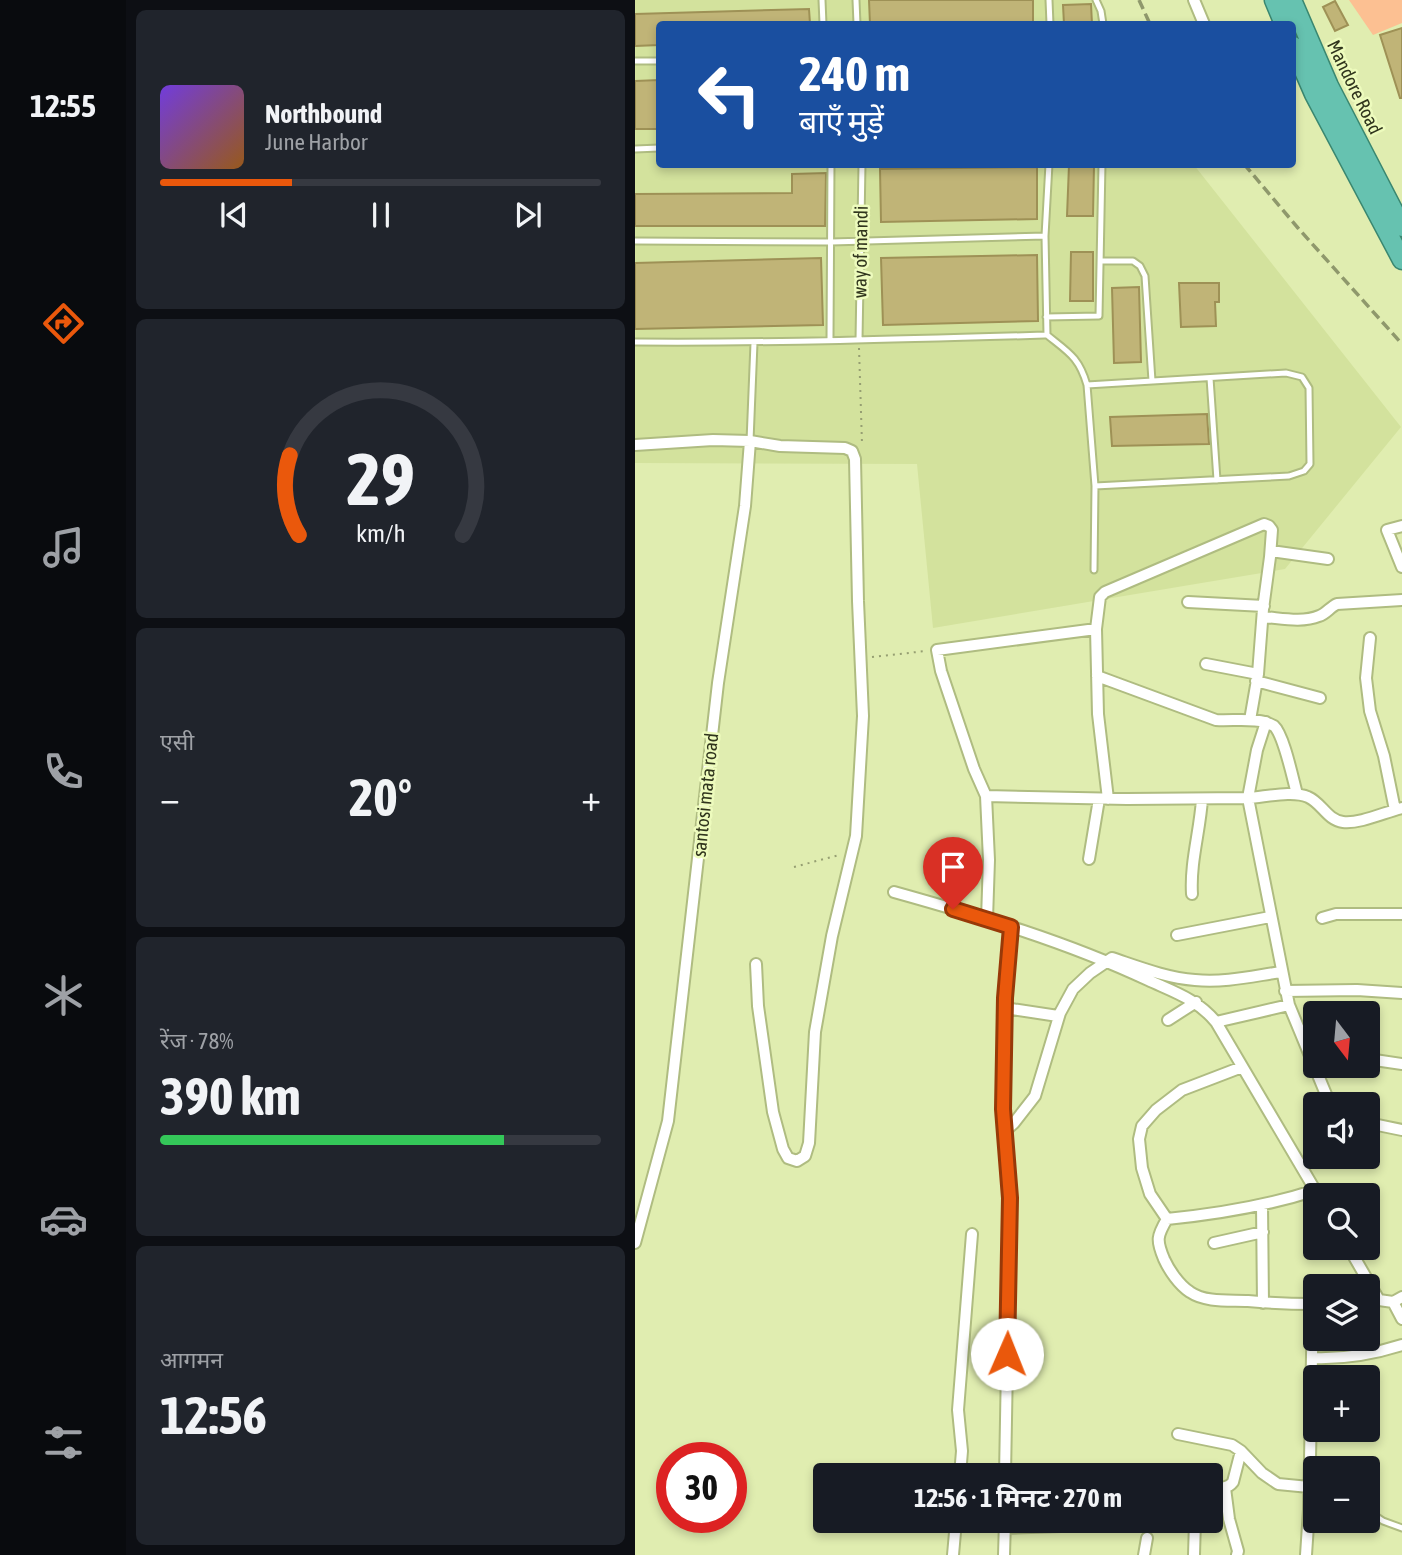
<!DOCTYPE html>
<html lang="hi">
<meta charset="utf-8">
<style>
:root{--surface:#171b24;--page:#20242c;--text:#f1f3f6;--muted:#9ea1a6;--line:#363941;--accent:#ea580c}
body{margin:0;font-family:"Asap Condensed","Noto Sans Devanagari",sans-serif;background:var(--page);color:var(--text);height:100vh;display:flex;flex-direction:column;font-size:26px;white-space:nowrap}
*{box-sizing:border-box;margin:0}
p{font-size:23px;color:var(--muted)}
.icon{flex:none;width:38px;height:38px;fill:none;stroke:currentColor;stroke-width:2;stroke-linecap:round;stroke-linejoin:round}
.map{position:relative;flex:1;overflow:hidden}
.details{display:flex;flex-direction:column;gap:10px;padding:10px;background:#0d0f14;width:509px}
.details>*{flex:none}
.guide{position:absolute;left:21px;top:21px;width:640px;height:147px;border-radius:7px;box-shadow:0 4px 10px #0003;background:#1a4fa0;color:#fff;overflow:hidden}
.needle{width:46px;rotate:164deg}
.controls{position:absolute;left:668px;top:1001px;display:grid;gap:14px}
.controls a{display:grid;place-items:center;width:77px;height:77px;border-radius:7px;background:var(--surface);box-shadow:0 4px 10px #0003;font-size:35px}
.speed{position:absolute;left:21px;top:1442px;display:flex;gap:14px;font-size:35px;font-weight:700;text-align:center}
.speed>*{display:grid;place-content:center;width:91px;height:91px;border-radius:50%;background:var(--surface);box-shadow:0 4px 10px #0003;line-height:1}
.speed .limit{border:10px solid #d22;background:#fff;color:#111}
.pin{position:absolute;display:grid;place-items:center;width:60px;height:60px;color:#fff;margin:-72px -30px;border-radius:50% 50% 50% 0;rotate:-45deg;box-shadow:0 0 7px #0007}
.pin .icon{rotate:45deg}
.me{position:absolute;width:77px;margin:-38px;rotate:1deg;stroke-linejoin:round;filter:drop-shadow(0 0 5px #0008)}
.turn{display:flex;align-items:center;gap:24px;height:147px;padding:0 28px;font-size:32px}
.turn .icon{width:91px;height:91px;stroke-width:2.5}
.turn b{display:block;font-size:49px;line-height:60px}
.big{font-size:52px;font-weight:700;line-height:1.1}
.details .card{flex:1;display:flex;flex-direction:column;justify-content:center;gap:10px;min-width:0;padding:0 24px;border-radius:10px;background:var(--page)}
.details .dial{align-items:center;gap:0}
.dial svg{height:182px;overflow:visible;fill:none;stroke:var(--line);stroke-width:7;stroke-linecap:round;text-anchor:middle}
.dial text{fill:var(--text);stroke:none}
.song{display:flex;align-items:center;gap:21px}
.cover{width:84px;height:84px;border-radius:10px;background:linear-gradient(135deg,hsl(260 70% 55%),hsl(30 70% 35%))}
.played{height:7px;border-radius:4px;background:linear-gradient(90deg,var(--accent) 30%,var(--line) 30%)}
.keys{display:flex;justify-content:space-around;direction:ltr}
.heat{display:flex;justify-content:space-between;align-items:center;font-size:38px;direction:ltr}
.charge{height:10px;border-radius:5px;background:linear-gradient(90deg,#34c759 78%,var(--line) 0)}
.trip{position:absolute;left:178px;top:1463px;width:410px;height:70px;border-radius:7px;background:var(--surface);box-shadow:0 4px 10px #0003;font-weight:700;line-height:70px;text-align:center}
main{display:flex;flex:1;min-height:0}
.dock{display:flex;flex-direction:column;width:126px;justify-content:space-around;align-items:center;background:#090b0e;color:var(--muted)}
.dock .icon{width:49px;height:49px}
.dock .current{color:var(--accent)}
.dock b{font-size:32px;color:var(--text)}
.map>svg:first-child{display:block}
.built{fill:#d3e29d}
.green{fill:#fcc092}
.building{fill:#c0b477;stroke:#9e9156;stroke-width:2}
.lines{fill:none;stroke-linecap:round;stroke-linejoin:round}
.service-casing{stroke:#afbc81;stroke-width:9}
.minor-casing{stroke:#afbc81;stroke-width:14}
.trunk-casing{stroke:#3a8770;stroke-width:21}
.path{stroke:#969f72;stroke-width:2;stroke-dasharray:2 5;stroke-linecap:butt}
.service{stroke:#fff;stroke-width:5}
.minor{stroke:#fff;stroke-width:10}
.trunk{stroke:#66c2b0;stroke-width:18}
.rail{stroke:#8f986c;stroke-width:3.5;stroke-dasharray:10 5;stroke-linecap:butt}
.route-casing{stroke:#983908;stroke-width:18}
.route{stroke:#ea580c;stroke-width:12}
.labels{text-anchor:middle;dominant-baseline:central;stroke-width:5;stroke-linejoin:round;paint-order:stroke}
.street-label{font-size:19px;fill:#30351d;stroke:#edfbbd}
</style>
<main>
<nav class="dock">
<b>12:55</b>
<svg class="icon current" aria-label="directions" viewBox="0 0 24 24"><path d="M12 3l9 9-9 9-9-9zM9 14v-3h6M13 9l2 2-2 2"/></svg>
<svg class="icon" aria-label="music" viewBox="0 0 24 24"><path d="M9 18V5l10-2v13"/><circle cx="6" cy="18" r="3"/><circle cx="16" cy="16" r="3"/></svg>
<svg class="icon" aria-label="phone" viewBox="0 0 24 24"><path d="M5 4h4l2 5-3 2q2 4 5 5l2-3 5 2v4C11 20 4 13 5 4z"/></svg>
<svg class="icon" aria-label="climate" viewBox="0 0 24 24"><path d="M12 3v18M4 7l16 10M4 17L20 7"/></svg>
<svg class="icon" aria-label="car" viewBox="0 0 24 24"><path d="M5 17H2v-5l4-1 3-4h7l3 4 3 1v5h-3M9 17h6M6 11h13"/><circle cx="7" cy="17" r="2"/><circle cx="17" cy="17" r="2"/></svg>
<svg class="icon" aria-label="filters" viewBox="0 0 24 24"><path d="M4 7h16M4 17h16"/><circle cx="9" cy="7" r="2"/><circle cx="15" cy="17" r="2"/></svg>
</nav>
<section class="details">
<div class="card">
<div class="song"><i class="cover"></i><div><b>Northbound</b><p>June Harbor</p></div></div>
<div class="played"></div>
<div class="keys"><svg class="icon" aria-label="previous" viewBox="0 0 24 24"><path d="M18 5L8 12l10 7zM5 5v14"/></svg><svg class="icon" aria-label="pause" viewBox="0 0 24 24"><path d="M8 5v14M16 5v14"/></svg><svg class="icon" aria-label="next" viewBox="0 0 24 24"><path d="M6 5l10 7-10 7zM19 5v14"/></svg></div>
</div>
<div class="card dial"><svg viewBox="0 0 100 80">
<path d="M14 69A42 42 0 1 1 86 69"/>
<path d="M14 69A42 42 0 0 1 10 34" stroke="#ea580c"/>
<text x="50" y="56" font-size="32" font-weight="700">29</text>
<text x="50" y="72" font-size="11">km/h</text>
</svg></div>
<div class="card"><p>एसी</p>
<div class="heat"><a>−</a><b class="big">20°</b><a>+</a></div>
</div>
<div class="card"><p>रेंज · 78%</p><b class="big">390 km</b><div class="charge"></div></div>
<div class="card"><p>आगमन</p><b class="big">12:56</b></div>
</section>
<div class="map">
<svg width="767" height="1555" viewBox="0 0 767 1555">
<rect width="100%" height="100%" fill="#e0edb0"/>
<!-- built -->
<path class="built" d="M0,0H461L471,24H24V164L559,165L766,427L650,569L298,628L282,464L0,463Z"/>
<!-- green -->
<path class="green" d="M714,0H767V23L738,35Z"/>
<!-- building -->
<path class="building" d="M234,0H398V24H235Z
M700,1L713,25L700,31L688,7Z
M456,4L457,24H429L428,5Z
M174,9L175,24H24V45L0,46V14Z
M767,28V98H765L745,35Z
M24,80V129H0V81Z
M434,165H459L458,216H432Z
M402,167V219L246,222L245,169Z
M191,173L190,226H0V194L157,193V174Z
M436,252H458V301H435Z
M402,255L403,321L248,325L246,258Z
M186,258L188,325L0,329V263Z
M544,283H584V302H580L581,326L546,327Z
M504,287L506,362L479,363L477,288Z
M572,414L574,444L477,446L475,417Z"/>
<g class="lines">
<!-- service casing -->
<g class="service-casing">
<path id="service" d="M187,0L188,24
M221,0L222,24
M414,0L415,24
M461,0L466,11L468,24
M0,61H24
M0,149L24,148
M0,241L196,242L410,236
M466,261H498L505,266L510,276L517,381
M411,317L464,316L467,164
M412,335C433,352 444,357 452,385L460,486L459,570
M195,339L196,164
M224,340L227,164
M0,342C137,343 274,339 412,335L410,236L414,164
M575,378L582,480
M452,385L651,373L667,377L674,388L675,464L669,471L654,476L460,486
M115,441L119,343
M733,1511L748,1521L767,1528"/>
</g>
<!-- minor casing -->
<g class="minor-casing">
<path id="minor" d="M559,0L569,24
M0,445L78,440L115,441L145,446L210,448L217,451L220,459L223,601L228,716L221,836L197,936L180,1032L174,1143L170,1156L162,1161L153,1158L148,1149L138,1112L123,1006L121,964
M767,526L752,530L767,567
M636,551L693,559
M553,602L629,606
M628,617C645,618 667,623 684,616C691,614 695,607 702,604L767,600
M461,629L465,597L470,592L629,524L634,526L637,530L635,557L628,609L623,674L615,720
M735,638L731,678L735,711L749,756L760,810
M571,664L623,674
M462,676L581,720C596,721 615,718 630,722C631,722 639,726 639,726C649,735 658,780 662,794
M621,681L685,698
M631,722L622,750L613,798C630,797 658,790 673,797C687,803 692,820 708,822C725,824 750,812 767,808
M351,796L339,769L306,671L302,650L461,629L463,714L473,799
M454,859L464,799
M259,892C345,916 432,942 513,980C539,992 562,999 581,1022L683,1195
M557,894C555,862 565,831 567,799
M687,918L701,914H767
M352,919L354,860L351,796L492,799L613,798L654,1005L695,1104
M542,935L635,917
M650,991L722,990L767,993
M370,1008L423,1016
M533,1020L561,1002
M581,1022L654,1005
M733,1059L767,1064
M733,1123L767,1130
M370,1131L379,1123L400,1096L425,1013L438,989L455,973L477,958C504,967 532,978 560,980C589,983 618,976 646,972
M627,1205L628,1303
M532,1219L515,1194L507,1168L504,1139L507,1126L521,1110L547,1090L607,1067
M0,1243L33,1121L83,683L110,506L115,441
M579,1243L628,1232
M714,1248L744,1300L733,1301
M744,1300L758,1302L767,1297
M758,1302L767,1319
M678,1304C656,1304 635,1303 613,1301C595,1300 571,1303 555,1292C544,1285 534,1270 529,1259C521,1240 522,1236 532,1219C583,1214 632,1206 681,1190
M678,1358C707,1359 739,1354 767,1345
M543,1434L597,1445L606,1451L627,1473L643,1484L674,1487
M325,1475L327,1451L323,1410L337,1234
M370,1475L375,1198L368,1109L370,998L376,927
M576,1486C584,1487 592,1490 598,1482L606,1451
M590,1488L594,1519L603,1551L602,1555
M370,1528L457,1525
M318,1555L321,1521
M369,1555L370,1521
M509,1555L512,1538
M559,1555L560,1521
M671,1555L674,1510L678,1304H681"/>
</g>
<!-- trunk casing -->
<g class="trunk-casing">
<path id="trunk" d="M639,0L649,24
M657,0L694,86L767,227
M658,46L679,94L767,260"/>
</g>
<!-- path -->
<path class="path" d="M224,348L227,444
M237,657L291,651
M159,867L204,855"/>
<!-- service -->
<use href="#service" class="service"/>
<!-- minor -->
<use href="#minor" class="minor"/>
<!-- trunk -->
<use href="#trunk" class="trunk"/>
<!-- rail -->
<path class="rail" d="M504,0L515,24
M609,164L663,228L767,344"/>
</g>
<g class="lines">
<!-- route casing -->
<g class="route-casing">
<path id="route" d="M318,909L376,927L370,998L368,1109L375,1198L372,1354"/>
</g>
<!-- route -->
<use href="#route" class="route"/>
</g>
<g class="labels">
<!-- street labels -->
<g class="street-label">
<text transform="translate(720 87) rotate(64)">Mandore Road</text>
<text transform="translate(225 252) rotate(-89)">way of mandi</text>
<text transform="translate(70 795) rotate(-84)">santosi mata road</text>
</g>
</g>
</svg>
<div class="controls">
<a><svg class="needle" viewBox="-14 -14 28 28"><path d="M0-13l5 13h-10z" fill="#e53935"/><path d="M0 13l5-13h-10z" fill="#9ea1a6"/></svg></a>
<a><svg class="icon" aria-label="sound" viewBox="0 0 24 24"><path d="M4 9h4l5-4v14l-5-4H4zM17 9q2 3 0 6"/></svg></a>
<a><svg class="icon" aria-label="search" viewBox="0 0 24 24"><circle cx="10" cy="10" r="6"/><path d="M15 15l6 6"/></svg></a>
<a><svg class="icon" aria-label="layers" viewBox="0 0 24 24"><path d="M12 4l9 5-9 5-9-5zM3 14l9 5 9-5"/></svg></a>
<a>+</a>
<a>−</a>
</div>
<div class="speed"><div class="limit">30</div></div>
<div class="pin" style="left:318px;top:909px;background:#d93025"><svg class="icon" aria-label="arrive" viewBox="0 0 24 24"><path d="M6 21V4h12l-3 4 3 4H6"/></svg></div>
<svg class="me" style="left:372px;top:1354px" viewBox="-20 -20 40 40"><circle r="19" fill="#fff"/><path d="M0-13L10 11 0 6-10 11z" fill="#ea580c"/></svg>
<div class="trip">12:56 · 1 मिनट · 270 m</div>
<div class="guide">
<div class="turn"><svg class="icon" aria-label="left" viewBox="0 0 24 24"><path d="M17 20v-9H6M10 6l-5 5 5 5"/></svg><div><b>240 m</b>बाएँ मुड़ें</div></div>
</div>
</div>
</main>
